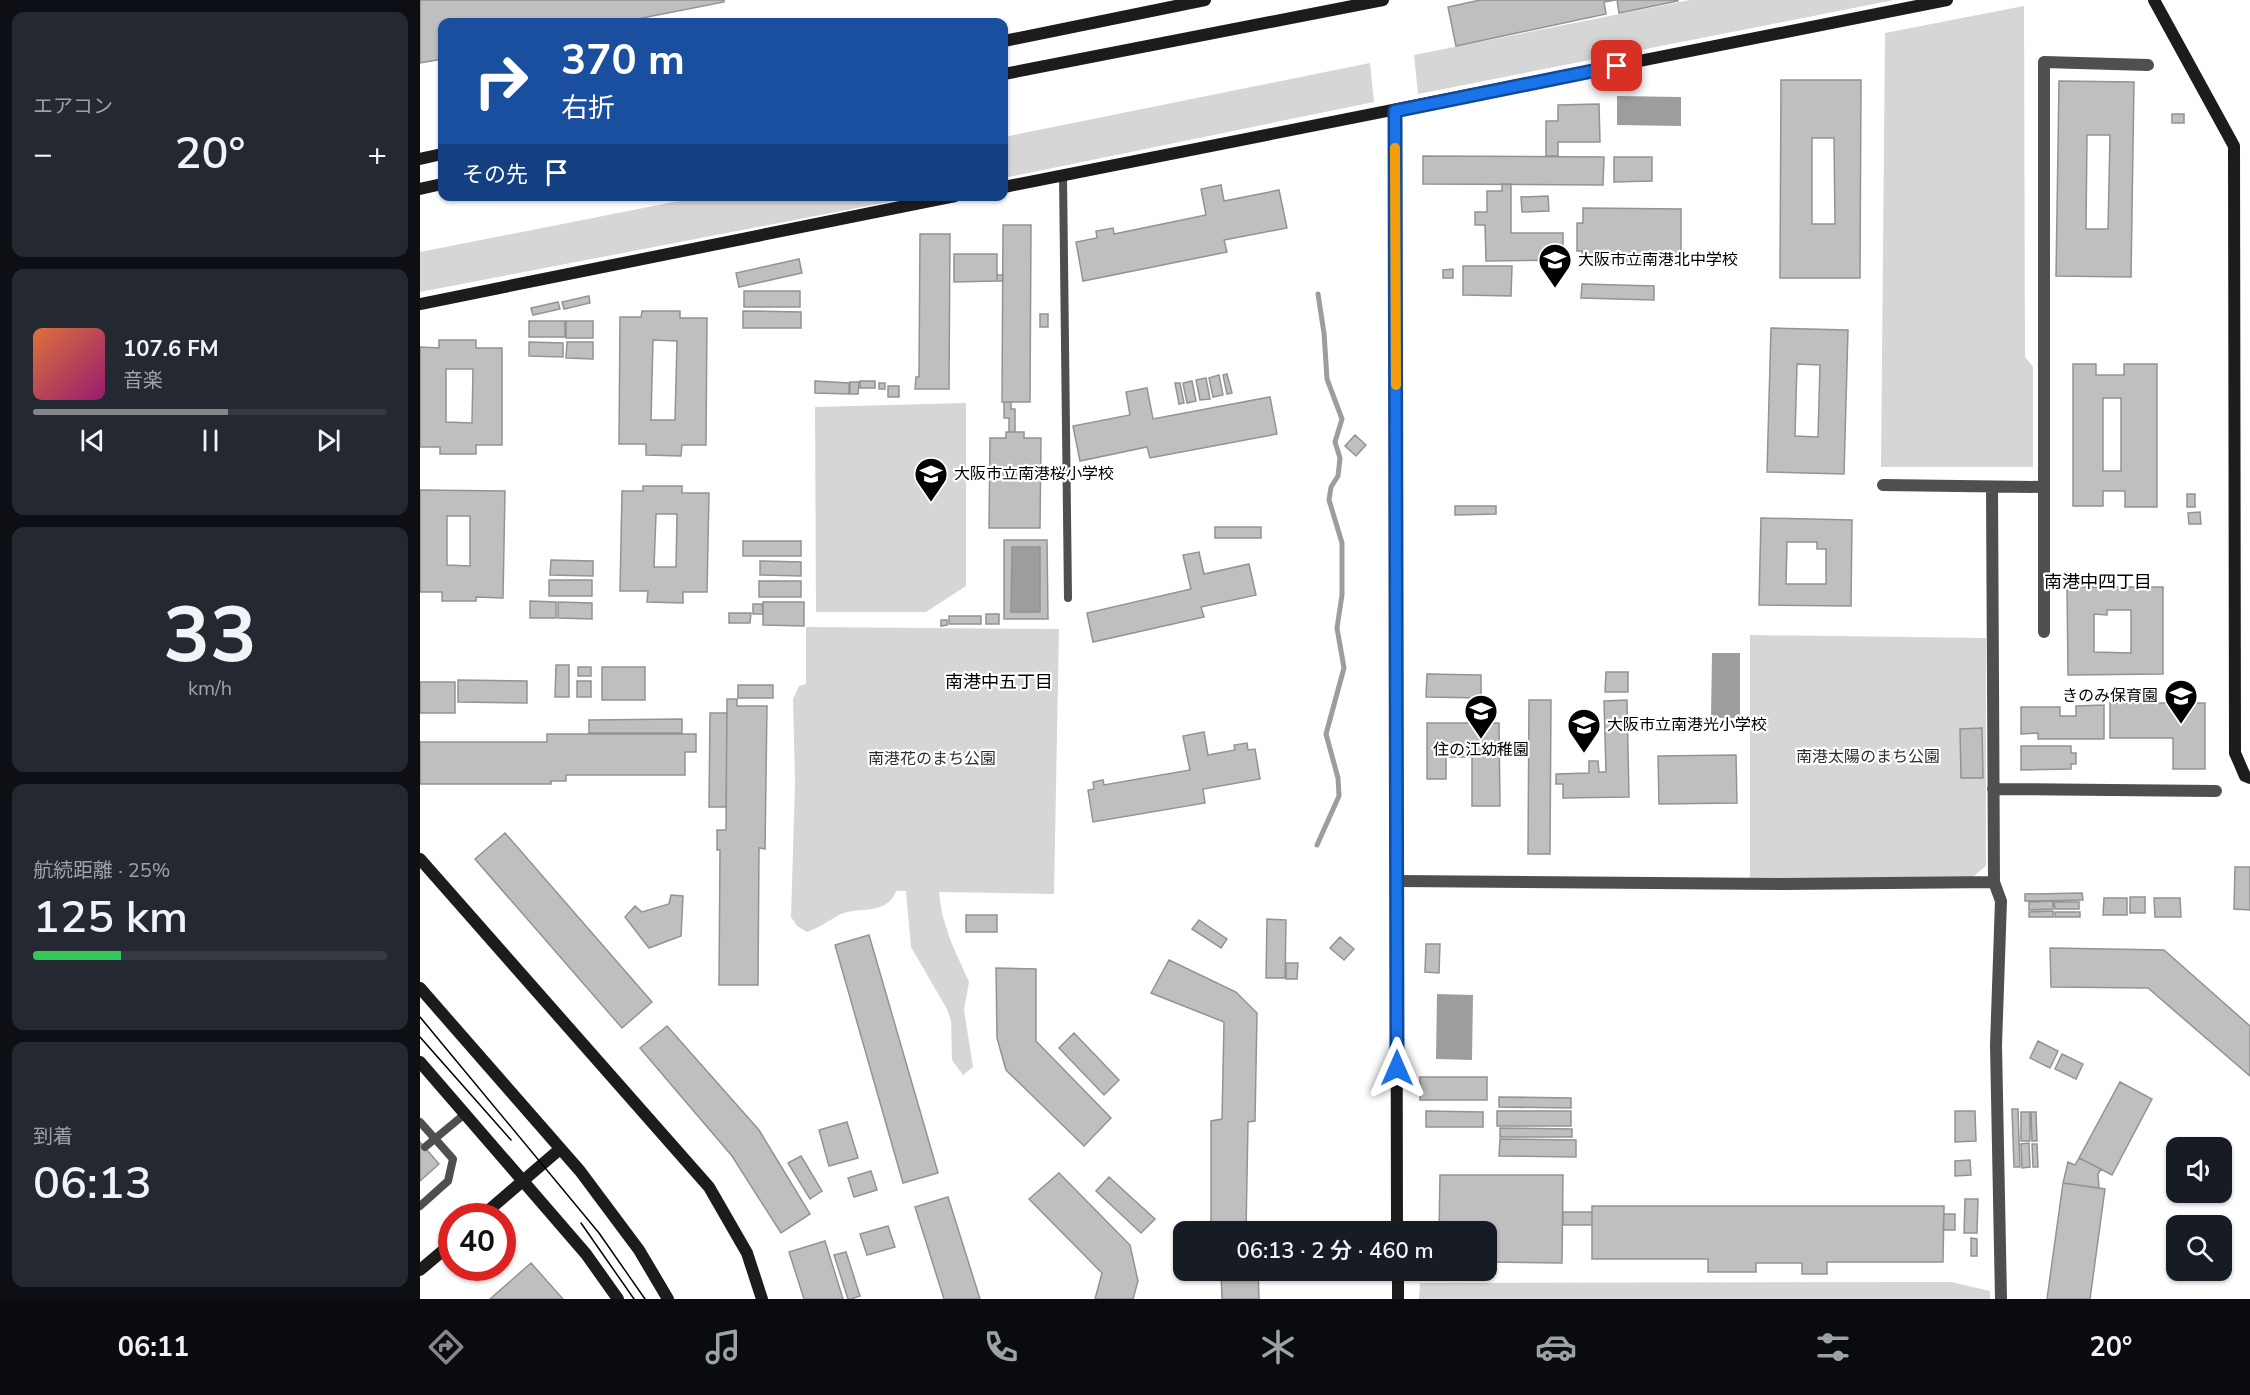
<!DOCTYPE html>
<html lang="ja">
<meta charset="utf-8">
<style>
:root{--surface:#171b24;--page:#242831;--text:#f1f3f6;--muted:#9ea1a6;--line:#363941;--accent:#858687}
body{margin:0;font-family:"Nunito Sans","Noto Sans JP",sans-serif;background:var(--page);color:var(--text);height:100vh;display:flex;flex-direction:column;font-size:22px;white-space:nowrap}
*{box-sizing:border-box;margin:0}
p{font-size:20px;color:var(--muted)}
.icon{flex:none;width:33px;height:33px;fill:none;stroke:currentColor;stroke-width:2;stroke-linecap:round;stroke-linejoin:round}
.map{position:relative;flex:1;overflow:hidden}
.details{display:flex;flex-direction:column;gap:12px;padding:12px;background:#0d0f14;width:420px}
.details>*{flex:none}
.hud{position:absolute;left:18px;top:18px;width:570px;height:183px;border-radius:12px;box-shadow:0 2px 4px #0004;background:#1a4fa0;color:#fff;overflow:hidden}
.controls{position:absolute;left:1746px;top:1137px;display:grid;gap:12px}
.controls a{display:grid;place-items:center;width:66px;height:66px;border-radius:12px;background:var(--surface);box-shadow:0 2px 4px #0004;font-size:30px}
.speed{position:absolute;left:18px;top:1203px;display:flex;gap:12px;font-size:30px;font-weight:700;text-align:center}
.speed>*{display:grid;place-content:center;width:78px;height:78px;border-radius:50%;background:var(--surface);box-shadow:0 2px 4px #0004;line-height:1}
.speed .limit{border:9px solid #d22;background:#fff;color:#111}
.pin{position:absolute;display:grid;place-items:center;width:51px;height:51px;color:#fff;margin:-26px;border-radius:12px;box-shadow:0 3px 9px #0006}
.me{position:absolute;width:66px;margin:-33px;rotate:0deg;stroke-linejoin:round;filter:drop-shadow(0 0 4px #0008)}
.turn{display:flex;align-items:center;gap:21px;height:126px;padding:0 24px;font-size:27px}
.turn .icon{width:78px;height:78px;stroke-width:2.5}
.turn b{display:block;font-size:42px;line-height:51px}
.then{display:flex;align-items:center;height:57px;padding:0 24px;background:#0003;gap:12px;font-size:22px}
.big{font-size:45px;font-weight:600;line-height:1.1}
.details .card{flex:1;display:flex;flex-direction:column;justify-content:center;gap:9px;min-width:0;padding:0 21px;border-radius:12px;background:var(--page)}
.details .dial{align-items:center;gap:0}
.dial b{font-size:78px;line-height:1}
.song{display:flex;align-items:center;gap:18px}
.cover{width:72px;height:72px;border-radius:9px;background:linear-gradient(135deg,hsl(20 70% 55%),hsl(320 70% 35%))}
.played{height:6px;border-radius:3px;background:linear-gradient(90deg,var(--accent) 55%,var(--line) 55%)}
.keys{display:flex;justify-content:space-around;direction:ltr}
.heat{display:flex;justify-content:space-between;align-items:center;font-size:33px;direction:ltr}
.charge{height:9px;border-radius:4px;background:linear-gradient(90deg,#34c759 25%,var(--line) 0)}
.trip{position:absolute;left:753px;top:1221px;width:324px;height:60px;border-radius:12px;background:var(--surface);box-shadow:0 2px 4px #0004;font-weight:600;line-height:60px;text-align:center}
.menu{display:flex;height:96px;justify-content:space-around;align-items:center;background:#090b0e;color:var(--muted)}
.menu .icon{width:42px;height:42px}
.menu .on{color:var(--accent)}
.menu b{font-size:27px;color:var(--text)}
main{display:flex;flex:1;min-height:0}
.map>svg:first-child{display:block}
.green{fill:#d6d6d6}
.water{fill:#9d9d9d}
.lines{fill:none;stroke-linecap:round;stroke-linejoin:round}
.stream{stroke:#9d9d9d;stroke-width:5}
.building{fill:#bfbfbf;stroke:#939393;stroke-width:1.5;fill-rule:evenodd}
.lane{stroke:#4f4f4f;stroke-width:8}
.street{stroke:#4f4f4f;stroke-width:12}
.secondary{stroke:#1c1c1c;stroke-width:12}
.tram{stroke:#000;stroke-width:1.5}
.route-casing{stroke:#114b97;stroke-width:15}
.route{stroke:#1a73e8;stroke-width:10}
.slow{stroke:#f59e0b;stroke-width:10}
.labels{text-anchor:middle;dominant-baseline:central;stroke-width:4.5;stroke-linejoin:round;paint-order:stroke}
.poi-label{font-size:16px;fill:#000;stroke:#fff;text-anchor:start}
.park-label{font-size:16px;fill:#2d2d2d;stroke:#fff}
.neighbourhood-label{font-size:18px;fill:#000;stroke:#fff}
</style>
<main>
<section class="details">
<div class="card"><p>エアコン</p>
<div class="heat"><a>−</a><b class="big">20°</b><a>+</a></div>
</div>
<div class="card">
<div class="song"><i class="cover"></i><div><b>107.6 FM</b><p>音楽</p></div></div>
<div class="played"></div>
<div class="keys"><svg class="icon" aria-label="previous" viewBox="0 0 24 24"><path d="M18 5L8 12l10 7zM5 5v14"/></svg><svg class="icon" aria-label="pause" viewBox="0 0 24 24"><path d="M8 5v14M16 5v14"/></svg><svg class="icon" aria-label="next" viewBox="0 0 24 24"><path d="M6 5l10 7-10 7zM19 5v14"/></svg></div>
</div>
<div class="card dial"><b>33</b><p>km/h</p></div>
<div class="card"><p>航続距離 · 25%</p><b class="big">125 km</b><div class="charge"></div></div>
<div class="card"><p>到着</p><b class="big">06:13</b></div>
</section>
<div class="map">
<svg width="1830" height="1299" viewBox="0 0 1830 1299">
<rect width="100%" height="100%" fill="#fff"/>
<!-- green -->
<path class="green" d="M1270,0H1474L998,94L994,55Z
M1604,6L1605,357L1613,367V467H1461L1465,33Z
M950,63L954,102L584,178V137Z
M279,197H494L0,292V252Z
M546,403V586L506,612H396L395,407Z
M386,627L639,629L634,894L519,892L522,914L531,942L549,982L544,1010L553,1067L543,1075L532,1060L531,1021L527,1009L491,947L486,891H476C467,917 436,905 417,916C407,922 398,928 387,932L377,926L371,917L375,783L373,699L379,686L386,684Z
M1330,635L1566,638V866L1549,880L1330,878Z
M1531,1282L1570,1291V1299H999L1000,1283Z"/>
<!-- water -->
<path class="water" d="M1197,96L1261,97V126L1197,125Z
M592,547H620V612H591Z
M1292,653H1320V718H1291Z
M1017,994L1053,995L1052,1060L1016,1059Z"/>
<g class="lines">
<!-- stream -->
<path class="stream" d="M897,845L919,796L918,778L906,734L924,668L917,628L922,595V543L909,500L911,487L918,476L920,458L915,442L922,419L907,379L904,333L898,294"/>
</g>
<!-- building -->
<path class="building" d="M0,0H304V2L202,22H22V59L0,63Z
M1060,0H1196L1184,2L1186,14L1036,46L1028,7Z
M1197,0H1258V1L1199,13Z
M1361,80H1441L1440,278H1360ZM1392,138H1414L1415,224H1392Z
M1639,81L1714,82L1711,277L1636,276ZM1667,135H1690L1688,229H1666Z
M1179,104L1180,142H1138V156H1126V121H1138V105Z
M1752,114H1764V123H1752Z
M1003,156L1184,157L1183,185L1003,184Z
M1194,157H1232V181L1194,182Z
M1082,184H1091V233H1143V260L1066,261L1065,225H1055V212H1067V191H1082Z
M801,185L804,201L859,190L867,228L804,240L807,252L663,281L656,242L677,238L676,231L693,228L694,234L786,215L781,189Z
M1128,196L1129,211L1102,212L1101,197Z
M1163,208L1261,209V264H1162V251H1157V223H1163Z
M583,225H611L610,402H582Z
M500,234H530L529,389H495L496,377H499Z
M534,254H577V281L534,282Z
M379,259L382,273L319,287L316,273Z
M1043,266H1092L1091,296L1043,295Z
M1033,269V278H1023V270Z
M577,275H583V281H577Z
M1162,284L1234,286V300L1161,298Z
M324,291H380V307H324Z
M169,296L170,303L144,309L142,302Z
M138,302L140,309L113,315L111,308Z
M222,311H260V318H287L286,445H262L261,456L226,455V444H199L200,317H221ZM233,340L257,341L255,420H231Z
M323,311L381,312V328H323Z
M620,314H628V327H620Z
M109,321H145V337H109Z
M146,321H173V338H146Z
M1351,328L1428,330L1424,474L1347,472ZM1377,364L1400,365L1398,437L1375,436Z
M19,340H56V348H82V445H56V454H20V447H0V347L19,348ZM26,369H53L52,423L26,422Z
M109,342L143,343V357L109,356Z
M147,342H173V359L146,358Z
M1653,364H1676V375H1704V364H1737V507H1705V491H1683V506H1653ZM1683,398H1701V471H1683Z
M807,374L812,393L807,394L803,375Z
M799,375L803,395L793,397L789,378Z
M786,378L790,399L780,400L776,380Z
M395,381L429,383V394L395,393Z
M440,381H455V388H440Z
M772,381L776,401L767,403L763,383Z
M430,382H439L438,394H430Z
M459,383H465V389H459Z
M755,383H760L764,403L759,404Z
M468,386H479V397H468Z
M727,388L733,419L850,397L857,434L730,458L727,447L660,461L653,426L710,415L706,392Z
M584,402H591V409H595V432H589V418H584Z
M586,432H604V438H621L620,528H569L570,438H586Z
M935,435L946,445L936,456L925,446Z
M223,486H262V493H289L287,592H263V603L227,602L228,591H200L202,491H223ZM236,514H257L256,567H234Z
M0,490L85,491L83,598L56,597V601H22V592H0ZM27,516H50V566L27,565Z
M1767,494H1775V507H1767Z
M1035,506H1076V514L1035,515Z
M1780,512L1781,524H1769L1768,513Z
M1341,518L1432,520L1431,606L1339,605ZM1367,542H1397V549H1406V584H1366Z
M795,527H841V538H795Z
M584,540H627L628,619H584ZM592,547H620V612H591Z
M323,541H381V556H323Z
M779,552L784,574L829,564L836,595L781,607L784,617L673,642L667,613L771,589L763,555Z
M131,560L173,561V576L130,575Z
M340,561L381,562V576L340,575Z
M129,580H172V596H129Z
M339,581H381V597H339Z
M1647,587H1743V674L1648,675ZM1687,610H1711V653L1674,652V614L1687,615Z
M110,601L136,602V618H110Z
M138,602L172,603V619L138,618Z
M343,602H384V626L343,625Z
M333,604H342L343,614H333Z
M309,613H331L330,623H309Z
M566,614H579V624H566Z
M529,616H561V624H529Z
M521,620H527V625L521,626Z
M136,665H149V697H135Z
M158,667H171V676H158Z
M182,667H225V700H182Z
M1186,672H1208V692H1185Z
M1007,674L1061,675V698L1006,697Z
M38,680L107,681V703L38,702Z
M157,681H171V697H157Z
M0,682H35V713H0Z
M318,685H353V698H318Z
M307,699H317V706H347L345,849L339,848L338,985H299L300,850H297V830H306Z
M1109,700H1131L1130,854H1108Z
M1207,700L1209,797L1143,798V784H1136V774L1169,773V761H1178L1179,772H1186L1184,701Z
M1690,703H1785V769H1753V738H1690Z
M1684,705V739H1618V733L1601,734V707H1640V716H1656V706Z
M290,713H307L306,807H289Z
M262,719V733H169V720Z
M1007,723H1079L1080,806H1052V757H1026V779H1007Z
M1562,728L1563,778H1541L1540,729Z
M784,732L788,755L815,750L814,745L827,743L828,750L835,749L840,779L783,789L785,803L673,822L668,790L674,789L673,782L683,780L684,785L770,770L763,736Z
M127,734H276V752H265V775H146V781H131V784H0V742H127Z
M1601,746H1651V753H1656V764H1651V769L1601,770Z
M1316,755L1317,803L1239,804L1238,756Z
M85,833L232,1002L202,1028L55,859Z
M1815,867H1830V910L1814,909Z
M1662,893L1663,900L1605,901V894Z
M251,895L263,896L261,936L229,948L205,917L215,906L222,912L249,904Z
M1710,897H1725V913H1710Z
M1684,898H1707V915H1683Z
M1734,898H1760L1761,917H1735Z
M1633,901V909L1609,910V902Z
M1634,902H1659V909H1635Z
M1633,911V917H1609V912Z
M1635,912H1660V917H1635Z
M546,915H577V932H546Z
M847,919L866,920L865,978H846Z
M779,920L807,939L801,948L772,929Z
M449,935L518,1173L483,1183L415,945Z
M920,937L934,949L924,960L910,948Z
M1006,944H1020L1019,973L1005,972Z
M1630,948L1744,950L1830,1026V1076L1728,988L1631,987Z
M749,960L816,992L837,1013L835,1121L828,1122L826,1232H791V1121L802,1119L804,1022L731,993Z
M866,963H878L877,979H866Z
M576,968L616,969V1041L691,1118L664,1146L586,1070L577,1038Z
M247,1026L339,1130L390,1214L361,1233L312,1156L220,1048Z
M654,1033L699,1080L684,1095L639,1048Z
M1618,1041L1638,1051L1630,1068L1610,1058Z
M1642,1054L1663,1064L1656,1079L1635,1069Z
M1000,1077H1067V1100H1000Z
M1700,1082L1732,1099L1692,1175L1659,1158Z
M1079,1097L1151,1098V1108L1079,1107Z
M1592,1109H1598L1600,1167H1594Z
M1006,1111L1063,1112V1127H1006Z
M1077,1111H1151V1126H1077Z
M1535,1111H1555L1556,1141L1535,1142Z
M1601,1112H1610V1141H1601Z
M1611,1112H1616L1617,1141H1612Z
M427,1122L438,1158L409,1166L399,1130Z
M1080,1128L1152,1129V1137H1080Z
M1080,1139L1156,1140V1157L1079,1156Z
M0,1142L19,1164L0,1181Z
M1609,1143L1610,1167L1602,1168L1601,1144Z
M1612,1144H1617L1618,1167H1613Z
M381,1156L402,1191L390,1199L368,1163Z
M1659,1158L1681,1169L1678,1174L1679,1188L1643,1183L1648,1162L1655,1165Z
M1550,1160L1551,1175L1535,1176V1161Z
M451,1171L457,1190L434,1197L428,1178Z
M639,1173L710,1245L718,1281L713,1299H675L682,1273L609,1199Z
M1020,1175H1143L1142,1263L1066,1262V1232H1019Z
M689,1177L735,1219L721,1233L676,1191Z
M1643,1183L1685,1189L1670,1299H1627Z
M528,1197L560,1299H524L495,1207Z
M1545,1199H1558L1557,1233H1544Z
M1172,1206H1524L1523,1262H1407V1274H1382V1263H1336V1272H1288V1259H1172Z
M1143,1212H1172V1225H1143Z
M1524,1214H1535V1230H1523Z
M468,1226L475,1247L447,1255L440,1234Z
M1551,1238L1557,1239V1256H1551Z
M405,1241L423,1299H384L369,1252Z
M426,1252L440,1296L431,1299H428L414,1255Z
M111,1263L143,1299H70Z
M801,1270H838L839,1299H802Z"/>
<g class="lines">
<!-- lane -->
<path class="lane" d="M643,175L648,598
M0,1122L33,1159L28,1181L0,1206
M5,1147L46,1113"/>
<!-- street -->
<path class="street" d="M1463,485L1622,487
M1572,487L1574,882L1581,901L1576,1045L1581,1299
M1624,632V62L1728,65
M1573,789L1796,791
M977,881L1363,884L1574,882"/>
<!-- secondary -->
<path class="secondary" d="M1734,0L1814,146L1815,753L1825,776L1830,778
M584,41L785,0
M584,74L963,0
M975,110L977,1232
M0,159L22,154
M584,187L1527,0
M0,189L22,184
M0,304L535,196
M0,859L289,1187L327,1253L342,1299
M0,988L160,1171L219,1250L248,1299
M0,1062L166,1254L198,1299
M62,1216L140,1149
M0,1270L32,1243
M978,1270V1299"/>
<!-- tram -->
<path class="tram" d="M0,1017L179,1233L225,1299
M0,1037L91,1140
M161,1223L214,1299"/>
</g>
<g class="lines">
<!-- route casing -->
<g class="route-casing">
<path id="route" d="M977,1068L975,111L1197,66"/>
</g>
<!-- route -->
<use href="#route" class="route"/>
<!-- slow -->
<path class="slow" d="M975,148L976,385"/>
</g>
<!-- icons -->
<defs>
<g id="school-pin" transform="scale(1.725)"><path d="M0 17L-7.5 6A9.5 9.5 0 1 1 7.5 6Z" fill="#000" stroke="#fff"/><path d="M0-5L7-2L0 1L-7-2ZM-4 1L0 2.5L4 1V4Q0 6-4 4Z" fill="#fff"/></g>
</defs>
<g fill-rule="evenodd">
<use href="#school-pin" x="1135" y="260"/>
<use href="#school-pin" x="511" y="474"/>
<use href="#school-pin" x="1761" y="696"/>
<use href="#school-pin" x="1061" y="711"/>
<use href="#school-pin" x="1164" y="725"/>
</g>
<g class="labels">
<!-- poi labels -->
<g class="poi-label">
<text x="1158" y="260">大阪市立南港北中学校</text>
<text x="534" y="474">大阪市立南港桜小学校</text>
<text x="1738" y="696" text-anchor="end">きのみ保育園</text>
<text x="1187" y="725">大阪市立南港光小学校</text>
<text x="1061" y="750" text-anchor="middle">住の江幼稚園</text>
</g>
<!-- park labels -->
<g class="park-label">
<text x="1448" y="757">南港太陽のまち公園</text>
<text x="512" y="759">南港花のまち公園</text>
</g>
<!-- neighbourhood labels -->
<g class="neighbourhood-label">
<text x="1678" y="582">南港中四丁目</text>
<text x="579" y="682">南港中五丁目</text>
</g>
</g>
</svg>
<div class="controls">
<a><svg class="icon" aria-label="sound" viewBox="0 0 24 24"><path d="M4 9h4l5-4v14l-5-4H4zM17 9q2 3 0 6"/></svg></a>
<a><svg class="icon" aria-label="search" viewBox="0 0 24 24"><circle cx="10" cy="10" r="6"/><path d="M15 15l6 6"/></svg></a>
</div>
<div class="speed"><div class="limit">40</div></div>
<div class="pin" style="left:1197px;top:66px;background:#d93025"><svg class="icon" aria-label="arrive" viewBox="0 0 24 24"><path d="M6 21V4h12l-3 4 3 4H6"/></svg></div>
<svg class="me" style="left:977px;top:1068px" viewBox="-20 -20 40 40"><path d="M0-17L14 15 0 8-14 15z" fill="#1a73e8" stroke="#fff" stroke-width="4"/></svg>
<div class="trip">06:13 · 2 分 · 460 m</div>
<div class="hud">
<div class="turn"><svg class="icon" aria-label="right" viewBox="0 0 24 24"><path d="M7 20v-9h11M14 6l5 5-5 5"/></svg><div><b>370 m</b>右折</div></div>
<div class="then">その先<svg class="icon" aria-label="arrive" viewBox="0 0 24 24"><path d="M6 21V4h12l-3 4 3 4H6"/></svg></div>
</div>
</div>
</main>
<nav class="menu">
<b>06:11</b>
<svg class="icon on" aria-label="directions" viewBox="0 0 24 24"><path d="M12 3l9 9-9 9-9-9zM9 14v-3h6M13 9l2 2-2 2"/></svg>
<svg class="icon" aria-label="music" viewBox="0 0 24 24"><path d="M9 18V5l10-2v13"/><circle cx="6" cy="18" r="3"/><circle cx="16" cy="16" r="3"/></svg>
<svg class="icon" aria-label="phone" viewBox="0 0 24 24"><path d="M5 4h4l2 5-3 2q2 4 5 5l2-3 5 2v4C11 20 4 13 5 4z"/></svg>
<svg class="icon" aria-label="climate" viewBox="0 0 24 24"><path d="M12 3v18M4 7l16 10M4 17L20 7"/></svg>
<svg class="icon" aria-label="car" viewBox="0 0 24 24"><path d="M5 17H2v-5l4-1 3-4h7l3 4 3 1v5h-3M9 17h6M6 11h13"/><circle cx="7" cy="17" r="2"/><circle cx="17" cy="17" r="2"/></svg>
<svg class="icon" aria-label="filters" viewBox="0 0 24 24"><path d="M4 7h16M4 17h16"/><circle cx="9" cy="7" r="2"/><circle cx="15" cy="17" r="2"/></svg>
<b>20°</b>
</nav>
